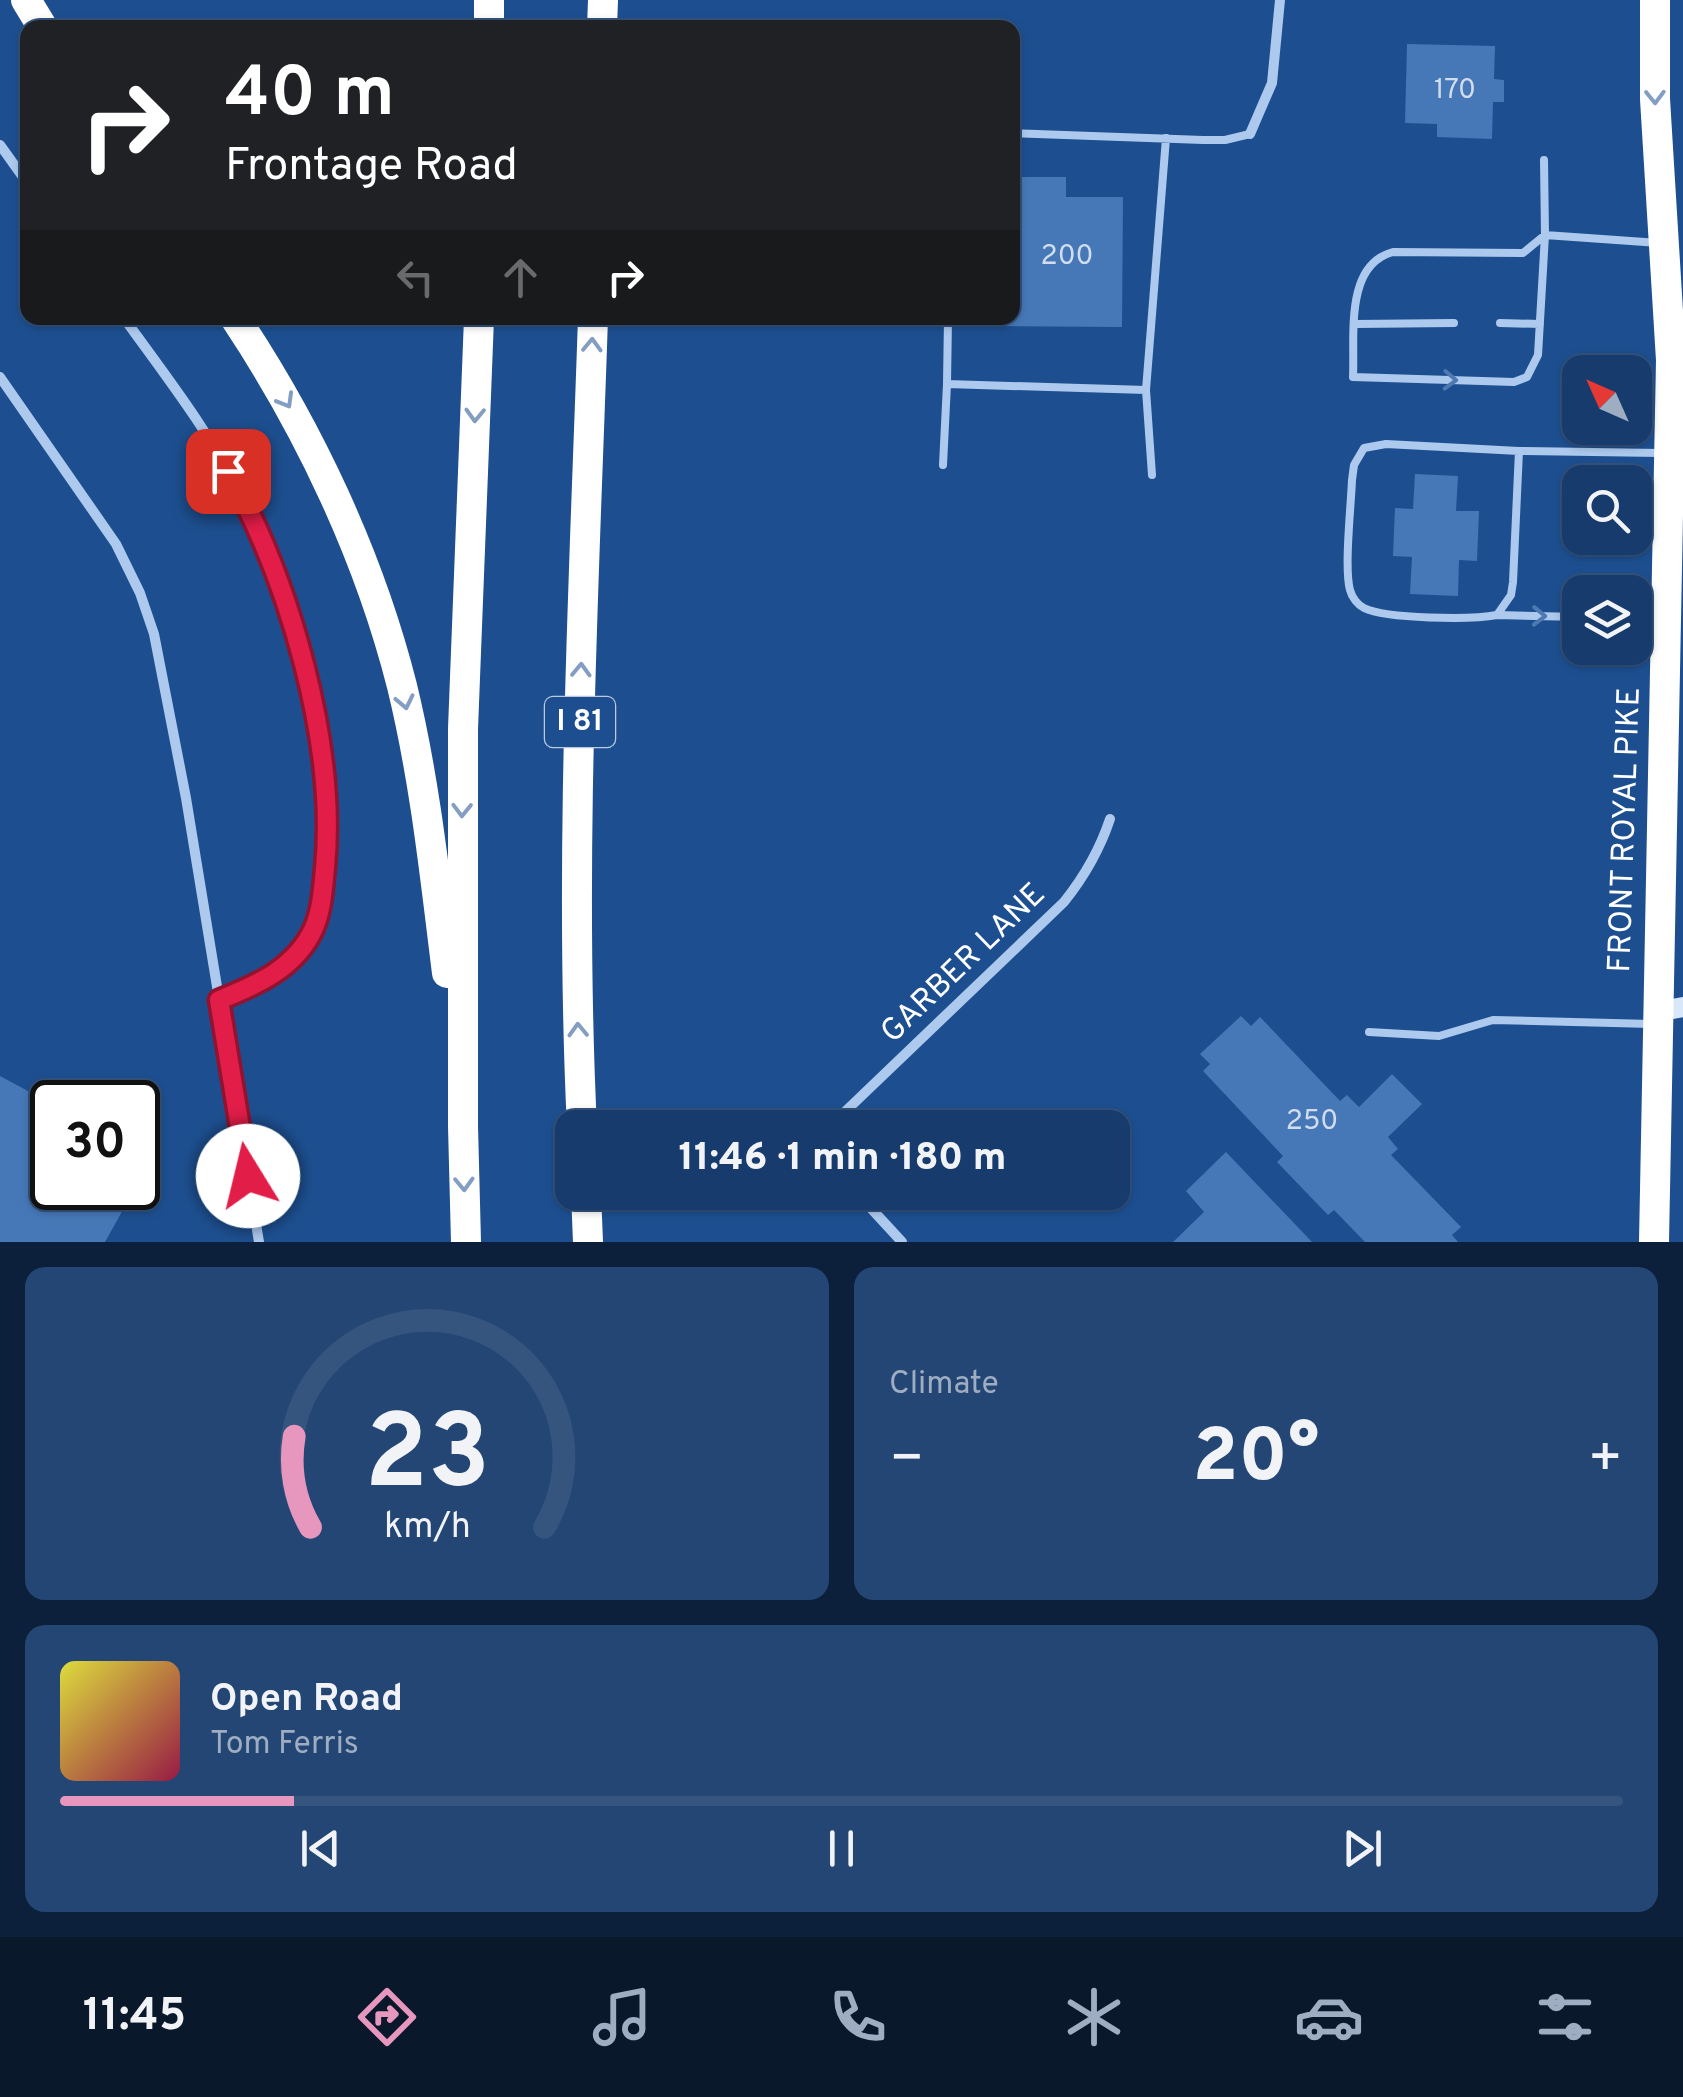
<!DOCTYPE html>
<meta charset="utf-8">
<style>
:root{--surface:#163b6c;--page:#234674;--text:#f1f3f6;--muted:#9eadc2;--line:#35557f;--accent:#e797bd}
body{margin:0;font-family:Overpass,sans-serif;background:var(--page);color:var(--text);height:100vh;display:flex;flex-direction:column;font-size:38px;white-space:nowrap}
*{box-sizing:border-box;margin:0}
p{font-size:32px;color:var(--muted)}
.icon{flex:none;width:55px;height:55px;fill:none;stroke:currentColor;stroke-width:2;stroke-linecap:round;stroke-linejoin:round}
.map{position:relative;height:1242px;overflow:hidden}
.panel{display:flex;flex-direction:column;gap:25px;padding:25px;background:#0c203b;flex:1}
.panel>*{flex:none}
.banner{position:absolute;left:20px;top:20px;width:1000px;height:305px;border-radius:20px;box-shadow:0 2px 8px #0004,0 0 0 2px var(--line);background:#202124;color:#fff;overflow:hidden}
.needle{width:65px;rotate:315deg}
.buttons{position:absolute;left:1562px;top:355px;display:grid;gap:20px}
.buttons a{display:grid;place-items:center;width:90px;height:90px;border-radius:20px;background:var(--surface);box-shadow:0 2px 8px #0004,0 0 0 2px var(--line);font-size:50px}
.speed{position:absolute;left:30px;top:1080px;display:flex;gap:20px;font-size:50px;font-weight:700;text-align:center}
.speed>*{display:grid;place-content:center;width:130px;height:130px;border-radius:50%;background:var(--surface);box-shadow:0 2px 8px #0004,0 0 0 2px var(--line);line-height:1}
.speed .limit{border:5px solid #111;border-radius:15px;background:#fff;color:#111}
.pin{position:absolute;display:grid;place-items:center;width:85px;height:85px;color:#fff;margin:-42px;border-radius:20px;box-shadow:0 5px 15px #0006}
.me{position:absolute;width:110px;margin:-55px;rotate:351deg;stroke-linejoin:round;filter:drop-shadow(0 0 8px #0008)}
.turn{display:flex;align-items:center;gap:35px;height:210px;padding:0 40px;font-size:45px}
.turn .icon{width:130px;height:130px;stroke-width:2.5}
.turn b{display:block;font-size:70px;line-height:85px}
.lanes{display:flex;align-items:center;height:95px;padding:0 40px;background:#0003;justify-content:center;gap:50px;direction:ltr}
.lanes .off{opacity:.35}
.big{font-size:75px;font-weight:800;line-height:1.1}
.panel .tile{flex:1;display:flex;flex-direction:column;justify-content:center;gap:15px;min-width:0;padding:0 35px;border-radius:20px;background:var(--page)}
.panel .dial{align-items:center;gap:0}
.dial svg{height:260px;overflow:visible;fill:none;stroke:var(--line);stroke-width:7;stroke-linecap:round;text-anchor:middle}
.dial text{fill:var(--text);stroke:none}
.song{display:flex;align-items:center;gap:30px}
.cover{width:120px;height:120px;border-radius:15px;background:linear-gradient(135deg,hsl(60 70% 55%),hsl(340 70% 35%))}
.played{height:10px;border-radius:5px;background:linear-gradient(90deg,var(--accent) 15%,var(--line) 15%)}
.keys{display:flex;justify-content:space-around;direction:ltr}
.heat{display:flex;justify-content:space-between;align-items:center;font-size:55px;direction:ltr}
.panel .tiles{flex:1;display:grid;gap:25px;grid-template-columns:1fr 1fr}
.tile:last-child{grid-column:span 2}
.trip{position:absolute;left:555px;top:1110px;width:575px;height:100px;border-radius:20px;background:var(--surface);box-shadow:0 2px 8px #0004,0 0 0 2px var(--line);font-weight:800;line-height:100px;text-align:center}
.menu{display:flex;height:160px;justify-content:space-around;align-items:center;background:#09182b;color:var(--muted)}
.menu .icon{width:70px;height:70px}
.menu .current{color:var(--accent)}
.menu b{font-size:45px;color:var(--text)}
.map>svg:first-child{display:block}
.building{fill:#4678b8}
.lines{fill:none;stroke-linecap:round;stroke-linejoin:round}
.lane{stroke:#adcaee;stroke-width:8}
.street{stroke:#adcaee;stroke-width:10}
.secondary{stroke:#d9e7fa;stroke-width:20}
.highway{stroke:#fff;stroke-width:30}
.oneway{stroke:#839ec2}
.oneway2{stroke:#4f7ab1}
.route-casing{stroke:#92132f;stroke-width:25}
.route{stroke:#e11d48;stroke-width:18}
.labels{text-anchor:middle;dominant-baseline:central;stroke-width:10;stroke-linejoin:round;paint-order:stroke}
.number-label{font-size:28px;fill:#d1dded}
.shield{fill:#1d4f90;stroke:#bbcade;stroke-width:2.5}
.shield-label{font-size:30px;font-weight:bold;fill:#fff}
.street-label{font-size:32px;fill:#fff;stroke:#1d4f90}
</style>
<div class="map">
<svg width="1683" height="1242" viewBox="0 0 1683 1242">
<rect width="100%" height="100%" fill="#1d4f90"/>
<!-- building -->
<path class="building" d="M1407,44L1495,46L1494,79L1504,80V102H1493L1492,139L1437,137V124L1405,123Z
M1012,177H1066V197H1123L1122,327L998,326V318H1012Z
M1415,474L1458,476L1456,511H1479L1477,561L1459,560L1458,596L1410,594L1412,557L1393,556L1395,508L1413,509Z
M1241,1016L1251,1026L1260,1017L1340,1101L1347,1095L1359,1107L1392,1074L1422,1104L1388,1137L1398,1149L1391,1155L1461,1227L1452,1235L1458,1242H1365L1334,1210L1328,1215L1277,1162L1283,1156L1203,1071L1210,1064L1200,1054Z
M0,1076L52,1104V1188H87L124,1208L105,1242H0Z
M1226,1152L1312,1242H1173L1204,1212L1186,1191Z"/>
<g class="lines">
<!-- lane -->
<path class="lane" d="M1012,133L1203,140H1225L1250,134
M1544,160L1545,235L1523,253L1393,252C1344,265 1355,337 1353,377L1514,382L1527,377L1538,355L1545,235L1659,243
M948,318L947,384L1146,390L1166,138
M1500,323L1540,324
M1355,324L1454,323
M1146,390L1152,475
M1519,451L1513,582L1511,595L1497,615C1471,620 1387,619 1364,608C1358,605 1352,598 1350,590C1344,569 1351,506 1352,480L1354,465L1364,448L1386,444L1519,451L1661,453
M943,465L947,384
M1497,615L1580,617
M1635,617L1660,618
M1369,1032L1439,1036L1493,1020L1652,1024"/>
<!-- street -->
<path class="street" d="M1250,134L1272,83L1280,0
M0,145L28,184
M124,318C165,375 209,431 241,495C293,598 336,753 324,869C323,889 321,910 313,928C295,968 257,986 219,1000
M0,377L116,544L140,593L154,634L186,798L259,1242
M828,1128L1064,902C1084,877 1100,849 1110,819
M856,1192L902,1242"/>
<!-- secondary -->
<path class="secondary" d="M1656,1012L1683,1007"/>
<!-- highway -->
<path class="highway" d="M26,0L43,28
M489,28V0
M602,28L603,0
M235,318C309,429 369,556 402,686C425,780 435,877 447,973
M582,1128C569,858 584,587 593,318
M586,1192L588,1242
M466,1242L463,1126V729L479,318
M1654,1242L1671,360L1655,99V0"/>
</g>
<!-- one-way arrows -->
<defs><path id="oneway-chevron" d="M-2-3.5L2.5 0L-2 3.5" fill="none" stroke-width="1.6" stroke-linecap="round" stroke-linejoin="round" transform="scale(2.5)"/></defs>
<g class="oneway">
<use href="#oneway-chevron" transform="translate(1655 97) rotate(89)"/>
<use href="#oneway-chevron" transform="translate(592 345) rotate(-88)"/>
<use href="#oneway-chevron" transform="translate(286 401) rotate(60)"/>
<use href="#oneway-chevron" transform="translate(475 415) rotate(92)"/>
<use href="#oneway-chevron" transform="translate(581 670) rotate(-88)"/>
<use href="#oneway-chevron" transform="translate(405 702) rotate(78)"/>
<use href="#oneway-chevron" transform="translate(462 810) rotate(91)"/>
<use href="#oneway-chevron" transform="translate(578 1030) rotate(-92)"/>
<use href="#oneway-chevron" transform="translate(464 1184) rotate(88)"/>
</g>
<g class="oneway2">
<use href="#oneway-chevron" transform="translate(1450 380) rotate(2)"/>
<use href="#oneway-chevron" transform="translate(1539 616) rotate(1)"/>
</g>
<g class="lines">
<!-- route casing -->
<g class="route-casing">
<path id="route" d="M228,471C289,579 337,744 325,868C323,888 322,909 314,928C296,968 257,985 219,1000L248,1176"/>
</g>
<!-- route -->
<use href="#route" class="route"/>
</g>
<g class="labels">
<!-- number labels -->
<g class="number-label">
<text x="1455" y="91">170</text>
<text x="1067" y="257">200</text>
<text x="1312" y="1122">250</text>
</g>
<!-- shield labels -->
<rect class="shield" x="545" y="697" width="70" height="50" rx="8"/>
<g class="shield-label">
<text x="580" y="722">I 81</text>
</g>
<!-- street labels -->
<g class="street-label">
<text transform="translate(1626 830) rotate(-88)">FRONT ROYAL PIKE</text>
<text transform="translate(964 964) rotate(-44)">GARBER LANE</text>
</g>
</g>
</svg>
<div class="buttons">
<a><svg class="needle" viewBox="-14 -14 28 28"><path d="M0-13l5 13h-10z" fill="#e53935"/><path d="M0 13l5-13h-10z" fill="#9eadc2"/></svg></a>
<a><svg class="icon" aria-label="search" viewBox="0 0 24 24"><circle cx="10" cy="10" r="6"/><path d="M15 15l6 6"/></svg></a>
<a><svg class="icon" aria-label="layers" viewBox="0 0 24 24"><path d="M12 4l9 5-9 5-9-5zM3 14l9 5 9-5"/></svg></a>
</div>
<div class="speed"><div class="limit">30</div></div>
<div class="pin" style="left:228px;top:471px;background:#d93025"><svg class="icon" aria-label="arrive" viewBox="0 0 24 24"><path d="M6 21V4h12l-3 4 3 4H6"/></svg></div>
<svg class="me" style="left:248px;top:1176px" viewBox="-20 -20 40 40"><circle r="19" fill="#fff"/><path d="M0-13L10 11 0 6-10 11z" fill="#e11d48"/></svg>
<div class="trip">11:46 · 1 min · 180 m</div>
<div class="banner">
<div class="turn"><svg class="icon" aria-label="right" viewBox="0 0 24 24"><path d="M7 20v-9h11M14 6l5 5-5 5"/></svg><div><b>40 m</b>Frontage Road</div></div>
<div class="lanes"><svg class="icon off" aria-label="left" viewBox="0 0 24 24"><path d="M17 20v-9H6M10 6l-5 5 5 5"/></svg><svg class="icon off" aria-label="ahead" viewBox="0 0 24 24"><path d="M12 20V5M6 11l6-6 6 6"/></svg><svg class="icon" aria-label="right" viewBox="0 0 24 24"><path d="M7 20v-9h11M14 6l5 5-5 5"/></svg></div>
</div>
</div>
<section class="panel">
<div class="tiles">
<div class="tile dial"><svg viewBox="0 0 100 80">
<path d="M14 69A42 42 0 1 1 86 69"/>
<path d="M14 69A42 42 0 0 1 9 41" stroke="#e797bd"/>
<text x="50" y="56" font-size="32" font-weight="700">23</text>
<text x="50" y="72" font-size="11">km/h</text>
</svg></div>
<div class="tile"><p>Climate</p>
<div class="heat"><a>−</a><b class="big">20°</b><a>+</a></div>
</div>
<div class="tile">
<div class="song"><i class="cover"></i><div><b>Open Road</b><p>Tom Ferris</p></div></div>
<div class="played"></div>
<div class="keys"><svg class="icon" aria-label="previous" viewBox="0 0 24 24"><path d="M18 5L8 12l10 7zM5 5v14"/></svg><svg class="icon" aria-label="pause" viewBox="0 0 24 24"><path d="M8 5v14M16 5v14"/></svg><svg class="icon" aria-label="next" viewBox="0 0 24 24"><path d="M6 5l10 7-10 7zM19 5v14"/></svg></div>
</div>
</div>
</section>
<nav class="menu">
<b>11:45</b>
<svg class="icon current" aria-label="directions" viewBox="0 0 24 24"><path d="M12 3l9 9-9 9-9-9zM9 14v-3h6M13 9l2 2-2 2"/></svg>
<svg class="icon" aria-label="music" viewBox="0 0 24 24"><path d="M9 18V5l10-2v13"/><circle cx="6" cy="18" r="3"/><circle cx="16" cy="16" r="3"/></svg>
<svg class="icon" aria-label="phone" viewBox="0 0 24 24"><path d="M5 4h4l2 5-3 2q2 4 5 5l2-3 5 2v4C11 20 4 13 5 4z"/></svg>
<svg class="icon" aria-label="climate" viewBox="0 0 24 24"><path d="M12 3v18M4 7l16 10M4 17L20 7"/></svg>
<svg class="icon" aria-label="car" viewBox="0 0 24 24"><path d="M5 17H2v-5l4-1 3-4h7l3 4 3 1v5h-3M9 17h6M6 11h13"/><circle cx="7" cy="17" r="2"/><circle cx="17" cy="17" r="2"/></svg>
<svg class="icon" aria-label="filters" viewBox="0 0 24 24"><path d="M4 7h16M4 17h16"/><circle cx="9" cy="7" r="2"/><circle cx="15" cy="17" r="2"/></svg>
</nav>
